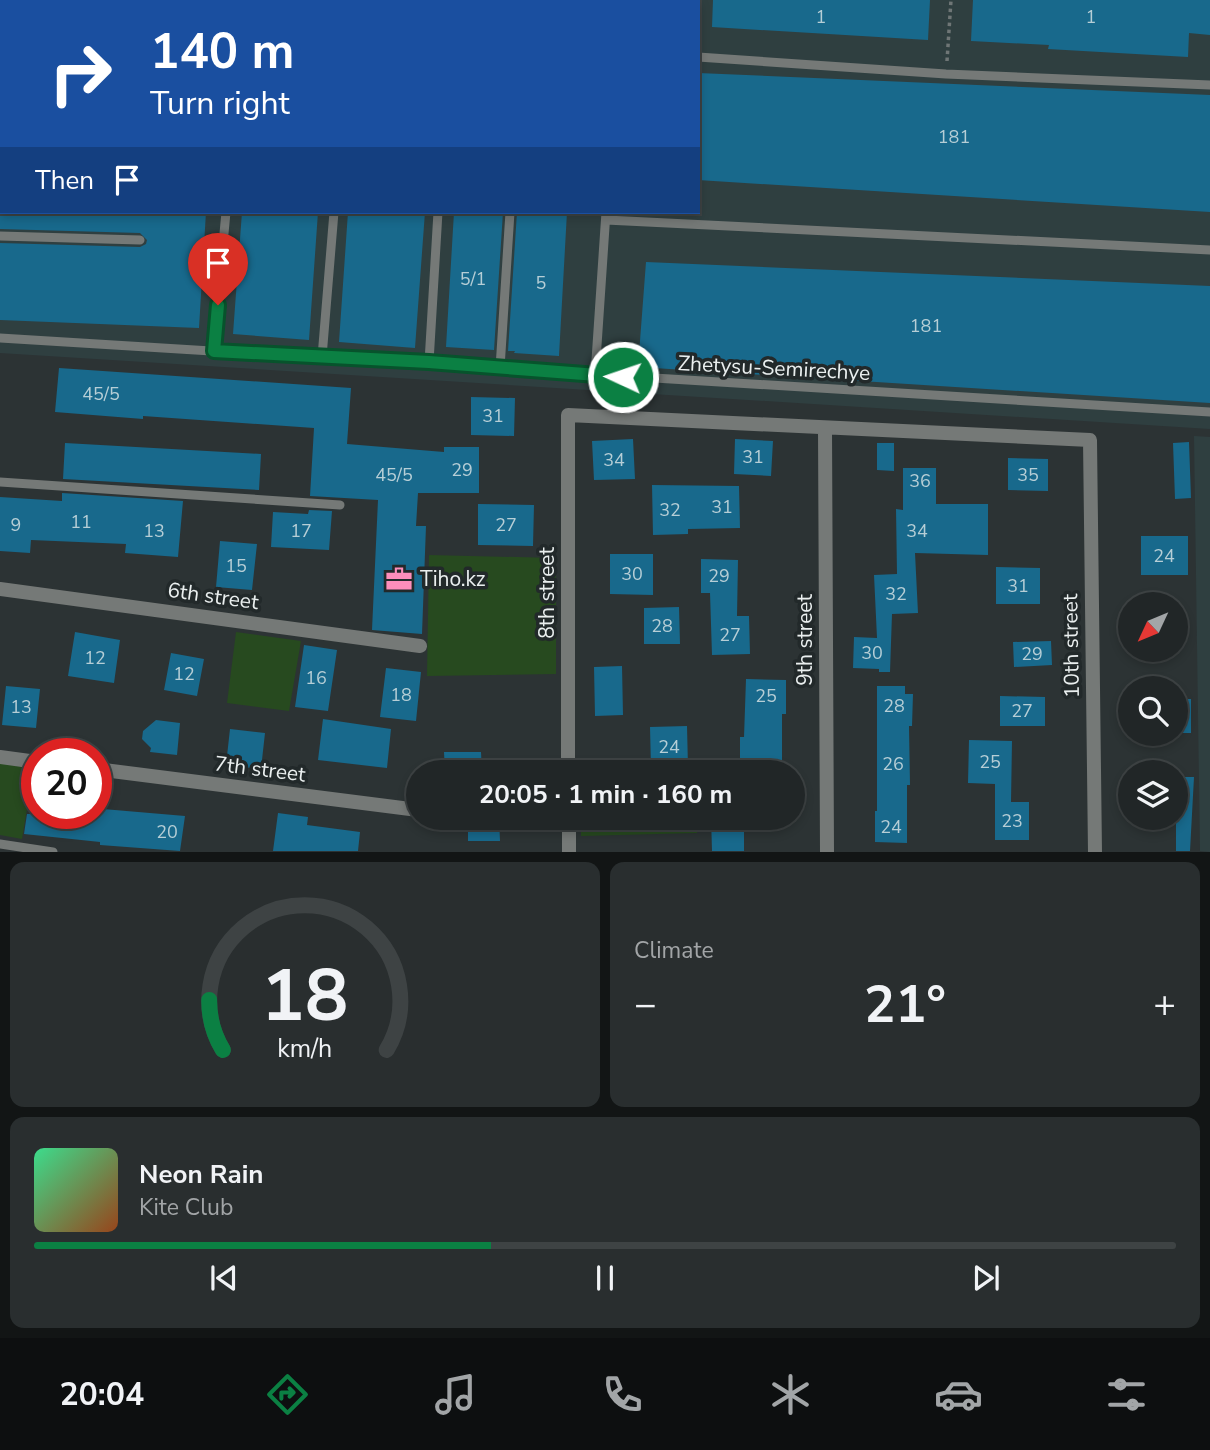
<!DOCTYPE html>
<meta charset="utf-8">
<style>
:root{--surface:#212627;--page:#292e2f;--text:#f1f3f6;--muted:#a2a5a7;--line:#3e4344;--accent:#0b8043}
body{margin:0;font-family:"Nunito Sans",sans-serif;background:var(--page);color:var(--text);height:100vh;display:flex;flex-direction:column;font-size:26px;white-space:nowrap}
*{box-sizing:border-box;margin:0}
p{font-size:23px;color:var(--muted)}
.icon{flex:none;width:38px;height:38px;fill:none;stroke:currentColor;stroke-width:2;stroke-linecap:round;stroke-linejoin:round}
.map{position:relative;height:852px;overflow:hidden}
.panel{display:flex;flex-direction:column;gap:10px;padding:10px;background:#121515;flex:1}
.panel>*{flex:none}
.guide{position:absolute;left:0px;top:0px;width:700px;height:214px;box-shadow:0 4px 10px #0003,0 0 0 2px var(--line);background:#1a4fa0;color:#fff;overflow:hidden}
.needle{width:46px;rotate:226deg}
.tools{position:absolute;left:1118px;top:592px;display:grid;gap:14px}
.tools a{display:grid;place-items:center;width:70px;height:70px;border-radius:50%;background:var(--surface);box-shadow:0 4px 10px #0003,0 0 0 2px var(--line);font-size:35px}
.speed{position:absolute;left:21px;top:738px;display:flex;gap:14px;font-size:35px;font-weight:700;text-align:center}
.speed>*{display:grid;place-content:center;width:91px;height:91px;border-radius:50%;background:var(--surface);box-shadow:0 4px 10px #0003,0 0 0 2px var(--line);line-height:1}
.speed .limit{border:10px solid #d22;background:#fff;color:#111}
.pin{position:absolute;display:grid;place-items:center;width:60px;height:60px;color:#fff;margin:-72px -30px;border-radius:50% 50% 50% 0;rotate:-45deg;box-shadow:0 0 7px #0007}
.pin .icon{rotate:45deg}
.me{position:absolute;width:77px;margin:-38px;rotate:273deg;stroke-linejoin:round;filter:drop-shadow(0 0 5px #0008)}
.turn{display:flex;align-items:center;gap:24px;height:147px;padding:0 35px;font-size:32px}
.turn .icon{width:91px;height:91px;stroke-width:2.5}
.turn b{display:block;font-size:49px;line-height:60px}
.then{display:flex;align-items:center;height:66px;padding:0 35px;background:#0003;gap:14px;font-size:26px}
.big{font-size:52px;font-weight:700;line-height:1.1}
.panel .tile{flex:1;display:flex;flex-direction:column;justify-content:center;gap:10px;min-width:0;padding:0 24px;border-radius:14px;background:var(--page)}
.panel .dial{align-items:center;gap:0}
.dial svg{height:182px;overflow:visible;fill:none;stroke:var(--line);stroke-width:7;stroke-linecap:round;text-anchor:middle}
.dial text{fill:var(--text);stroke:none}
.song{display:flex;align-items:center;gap:21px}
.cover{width:84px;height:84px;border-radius:10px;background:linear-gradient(135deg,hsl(150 70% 55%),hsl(20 70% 35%))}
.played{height:7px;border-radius:4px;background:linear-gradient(90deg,var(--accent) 40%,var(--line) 40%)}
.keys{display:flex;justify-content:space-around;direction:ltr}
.heat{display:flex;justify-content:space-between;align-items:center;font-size:38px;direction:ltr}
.panel .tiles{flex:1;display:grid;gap:10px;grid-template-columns:1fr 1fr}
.tile:last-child{grid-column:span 2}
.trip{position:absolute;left:406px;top:760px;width:399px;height:70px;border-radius:35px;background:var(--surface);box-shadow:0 4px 10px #0003,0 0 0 2px var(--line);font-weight:700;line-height:70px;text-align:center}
.menu{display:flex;height:112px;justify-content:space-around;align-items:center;background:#0d0f10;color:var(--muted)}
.menu .icon{width:49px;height:49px}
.menu .on{color:var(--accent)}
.menu b{font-size:32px;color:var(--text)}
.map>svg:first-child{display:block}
.built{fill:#2f3f40;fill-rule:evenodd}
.green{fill:#274a1f}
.building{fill:#18698c}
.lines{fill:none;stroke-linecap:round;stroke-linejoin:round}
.path{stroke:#6f7676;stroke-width:3.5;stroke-dasharray:3.5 3.5;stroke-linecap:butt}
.service{stroke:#757977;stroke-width:9}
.minor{stroke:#757977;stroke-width:14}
.route-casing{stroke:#07532c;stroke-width:18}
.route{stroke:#0b8043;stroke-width:12}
.labels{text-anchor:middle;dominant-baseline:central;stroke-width:7;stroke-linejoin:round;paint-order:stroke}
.number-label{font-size:18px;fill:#b6ced6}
.street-label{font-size:21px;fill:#eaefef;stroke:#22292a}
.poi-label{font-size:21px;fill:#eaefef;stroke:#22292a;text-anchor:start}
</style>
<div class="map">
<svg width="1210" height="852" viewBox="0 0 1210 852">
<rect width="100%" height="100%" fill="#2c3334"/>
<!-- built -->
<path class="built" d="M0,0H1210V429L0,353ZM2,2H698V212H2Z
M1194,436L1210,437V852L1200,851Z"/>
<!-- green -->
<path class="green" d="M429,555L556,558V674L427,676Z
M236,632L301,641L289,711L227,703Z
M0,762L34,767L22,839L0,835Z
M581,817H697V833L581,836Z"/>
<!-- building -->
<path class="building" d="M713,0H930L928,40L712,27Z
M973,0H1210V35L1189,33L1188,57L1048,49L1049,45L971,41Z
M698,73L1210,95V212L698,180Z
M0,212H206L199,328L0,320V243L140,247L146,244L147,240L140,233L0,229Z
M242,212H318L309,340L233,334Z
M348,212H425L415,348L339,342Z
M454,212H503L494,350L446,347Z
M517,212H567L559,356L514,353L515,351H508Z
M646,262L1210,286V403L638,367Z
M59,368L351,388L347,444L444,452V447H479V493H418L416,526H426L422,634L372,630L378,500L310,496L314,428L143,416V419L55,412Z
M471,397L515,398L514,436L471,435Z
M633,439L635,479L594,480L592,441Z
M735,439L773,441L771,476L734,474Z
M1189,442L1191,498L1175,499L1173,443Z
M65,443L261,454L259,490L63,479Z
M877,443H894V471L877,470Z
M1008,458L1048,459V491L1008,490Z
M903,468H936V504H988V555L915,553L918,613L892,614L890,672H879V669L853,668L854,637L877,638L874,575L897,574L896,509L903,510Z
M652,485L739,486L740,528L688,529V534L653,535Z
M62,493L183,501L178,557L125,553L126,544L31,540L30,553L0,551V497L62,501Z
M478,504L534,505L533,546L478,545Z
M309,510L332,511L329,550L271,547L273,512L308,514Z
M1141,536H1188V575H1141Z
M220,541L257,544L252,590L216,587Z
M610,554H653V595L610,594Z
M701,559L738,560L737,616H749L750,654L712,655L710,593H701Z
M996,567L1040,568V604H996Z
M679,607L680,644H644V608Z
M75,632L120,640L114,683L68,676Z
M1051,641L1052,665L1014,667L1013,642Z
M304,645L337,650L328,711L295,707Z
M171,653L204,659L197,696L164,690Z
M622,666L623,715L595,716L594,667Z
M386,668L421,672L416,721L380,717Z
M746,679L786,680V714H782V769H740V737H744Z
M6,686L40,689L36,728L2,725Z
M877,686H905V694H913L912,726H909L910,785H907V843L875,842V811H877Z
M1000,696L1045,697V726H1000Z
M1176,699H1191V733H1176Z
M323,719L391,729L387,768L318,760Z
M156,720L180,723L177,755L150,752L151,748L142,739L143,731Z
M687,726L688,767L651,768L650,727Z
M230,729L265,733L261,769L226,765Z
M969,740L1012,741L1011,802H1029V840H995V784L968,783Z
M444,752H481L482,772H445Z
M1176,777H1194L1190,851H1176Z
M103,809L185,816L180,851L100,845V842L24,834L27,814H103Z
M278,813L308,817L307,825L360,832L358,851H273Z
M468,817H499L500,841H468Z
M711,817H744V851H712Z"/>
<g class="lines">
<!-- path -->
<path class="path" d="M947,61L951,0"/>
<!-- service -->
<path class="service" d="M193,2V0
M243,2V0
M575,2V0
M619,2L620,0
M0,18H2
M698,57L946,74L1210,85
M0,141H2
M606,220L1210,250
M0,236L140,240
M0,338L1210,412
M213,351L226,212
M322,357L334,212
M429,362L438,212
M500,368L510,212
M595,375L606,212
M0,482L340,505
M0,844L53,852"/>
<!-- minor -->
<path class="minor" d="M825,429L827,852
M0,589L420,646
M0,757L37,762
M96,769L418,810
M568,772V415L1090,440L1095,852
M569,817V852"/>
</g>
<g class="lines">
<!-- route casing -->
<g class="route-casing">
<path id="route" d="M218,305L214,351L429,362L623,377"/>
</g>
<!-- route -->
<use href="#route" class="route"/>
</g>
<!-- icons -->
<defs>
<g id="office-bare" transform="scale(2.1)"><path d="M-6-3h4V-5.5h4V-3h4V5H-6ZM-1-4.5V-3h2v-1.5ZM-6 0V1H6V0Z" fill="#fe8ebb" stroke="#22292a" stroke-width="2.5" paint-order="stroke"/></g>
</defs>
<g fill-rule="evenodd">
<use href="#office-bare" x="399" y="579"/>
</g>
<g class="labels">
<!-- number labels -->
<g class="number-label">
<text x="821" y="17">1</text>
<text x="1091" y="17">1</text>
<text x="954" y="137">181</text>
<text x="473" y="279">5/1</text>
<text x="541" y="283">5</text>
<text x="926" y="326">181</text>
<text x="101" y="394">45/5</text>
<text x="493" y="416">31</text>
<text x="753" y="457">31</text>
<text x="614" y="460">34</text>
<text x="462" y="470">29</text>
<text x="394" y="475">45/5</text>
<text x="1028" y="475">35</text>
<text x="920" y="481">36</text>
<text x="722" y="507">31</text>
<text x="670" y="510">32</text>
<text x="81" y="522">11</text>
<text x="16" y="525">9</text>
<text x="506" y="525">27</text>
<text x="154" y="531">13</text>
<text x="301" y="531">17</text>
<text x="917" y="531">34</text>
<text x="1164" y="556">24</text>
<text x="236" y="566">15</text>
<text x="632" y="574">30</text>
<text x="719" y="576">29</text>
<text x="1018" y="586">31</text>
<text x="896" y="594">32</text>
<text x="662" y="626">28</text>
<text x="730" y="635">27</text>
<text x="872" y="653">30</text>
<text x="1032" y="654">29</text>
<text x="95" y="658">12</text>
<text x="184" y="674">12</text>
<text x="316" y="678">16</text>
<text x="401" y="695">18</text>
<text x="766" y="696">25</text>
<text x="894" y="706">28</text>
<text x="21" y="707">13</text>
<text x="1022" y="711">27</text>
<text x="669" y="747">24</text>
<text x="990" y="762">25</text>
<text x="893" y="764">26</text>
<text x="1012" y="821">23</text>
<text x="891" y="827">24</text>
<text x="167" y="832">20</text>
</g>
<!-- street labels -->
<g class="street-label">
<text transform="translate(774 368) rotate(3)">Zhetysu-Semirechye</text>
<text transform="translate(547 593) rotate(-90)">8th street</text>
<text transform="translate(213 596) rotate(8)">6th street</text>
<text transform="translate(805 640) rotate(-90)">9th street</text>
<text transform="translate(1071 646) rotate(-91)">10th street</text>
<text transform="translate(260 769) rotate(7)">7th street</text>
</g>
<!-- poi labels -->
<g class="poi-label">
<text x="420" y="579">Tiho.kz</text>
</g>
</g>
</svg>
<div class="tools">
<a><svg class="needle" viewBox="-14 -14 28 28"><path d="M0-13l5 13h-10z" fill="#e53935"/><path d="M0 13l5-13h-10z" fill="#a2a5a7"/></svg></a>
<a><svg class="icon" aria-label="search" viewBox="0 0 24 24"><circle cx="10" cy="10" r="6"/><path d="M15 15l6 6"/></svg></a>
<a><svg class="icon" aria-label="layers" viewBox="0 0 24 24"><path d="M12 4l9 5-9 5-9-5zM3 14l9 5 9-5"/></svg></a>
</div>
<div class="speed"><div class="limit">20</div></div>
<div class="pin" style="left:218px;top:305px;background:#d93025"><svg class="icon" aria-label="arrive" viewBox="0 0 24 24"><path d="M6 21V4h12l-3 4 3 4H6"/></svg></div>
<svg class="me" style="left:623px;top:377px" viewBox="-20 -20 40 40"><circle r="17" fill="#0b8043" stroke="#fff" stroke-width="3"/><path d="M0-11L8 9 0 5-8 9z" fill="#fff"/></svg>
<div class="trip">20:05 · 1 min · 160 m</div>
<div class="guide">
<div class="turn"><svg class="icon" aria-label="right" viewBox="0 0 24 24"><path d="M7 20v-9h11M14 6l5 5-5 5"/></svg><div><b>140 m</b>Turn right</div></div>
<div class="then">Then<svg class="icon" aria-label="arrive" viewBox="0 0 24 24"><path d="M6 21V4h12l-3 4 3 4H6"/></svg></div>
</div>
</div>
<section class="panel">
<div class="tiles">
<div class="tile dial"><svg viewBox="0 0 100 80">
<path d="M14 69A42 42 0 1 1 86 69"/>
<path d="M14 69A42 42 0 0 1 8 47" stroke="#0b8043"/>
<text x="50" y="56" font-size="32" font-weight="700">18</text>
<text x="50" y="72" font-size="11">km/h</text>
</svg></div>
<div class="tile"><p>Climate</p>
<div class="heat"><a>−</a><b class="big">21°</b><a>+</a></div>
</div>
<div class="tile">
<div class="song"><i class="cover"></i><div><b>Neon Rain</b><p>Kite Club</p></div></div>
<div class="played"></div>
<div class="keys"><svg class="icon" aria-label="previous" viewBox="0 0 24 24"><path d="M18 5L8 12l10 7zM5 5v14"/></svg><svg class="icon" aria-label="pause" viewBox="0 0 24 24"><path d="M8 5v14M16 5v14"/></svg><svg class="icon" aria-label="next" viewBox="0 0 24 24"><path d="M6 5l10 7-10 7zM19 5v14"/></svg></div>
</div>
</div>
</section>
<nav class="menu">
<b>20:04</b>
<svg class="icon on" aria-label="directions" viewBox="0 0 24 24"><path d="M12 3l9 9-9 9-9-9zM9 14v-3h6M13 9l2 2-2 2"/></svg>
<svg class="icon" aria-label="music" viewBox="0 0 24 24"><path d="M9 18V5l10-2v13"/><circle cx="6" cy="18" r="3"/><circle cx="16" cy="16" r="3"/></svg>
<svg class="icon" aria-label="phone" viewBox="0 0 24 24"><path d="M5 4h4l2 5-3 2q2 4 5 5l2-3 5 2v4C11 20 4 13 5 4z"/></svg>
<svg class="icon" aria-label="climate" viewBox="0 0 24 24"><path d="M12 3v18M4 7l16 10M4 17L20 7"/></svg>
<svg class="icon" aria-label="car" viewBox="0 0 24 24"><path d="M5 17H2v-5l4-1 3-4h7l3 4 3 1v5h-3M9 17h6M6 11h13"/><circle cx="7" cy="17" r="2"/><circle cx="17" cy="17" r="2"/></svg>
<svg class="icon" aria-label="filters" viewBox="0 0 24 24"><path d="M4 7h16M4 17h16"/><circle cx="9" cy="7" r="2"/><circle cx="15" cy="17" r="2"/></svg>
</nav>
